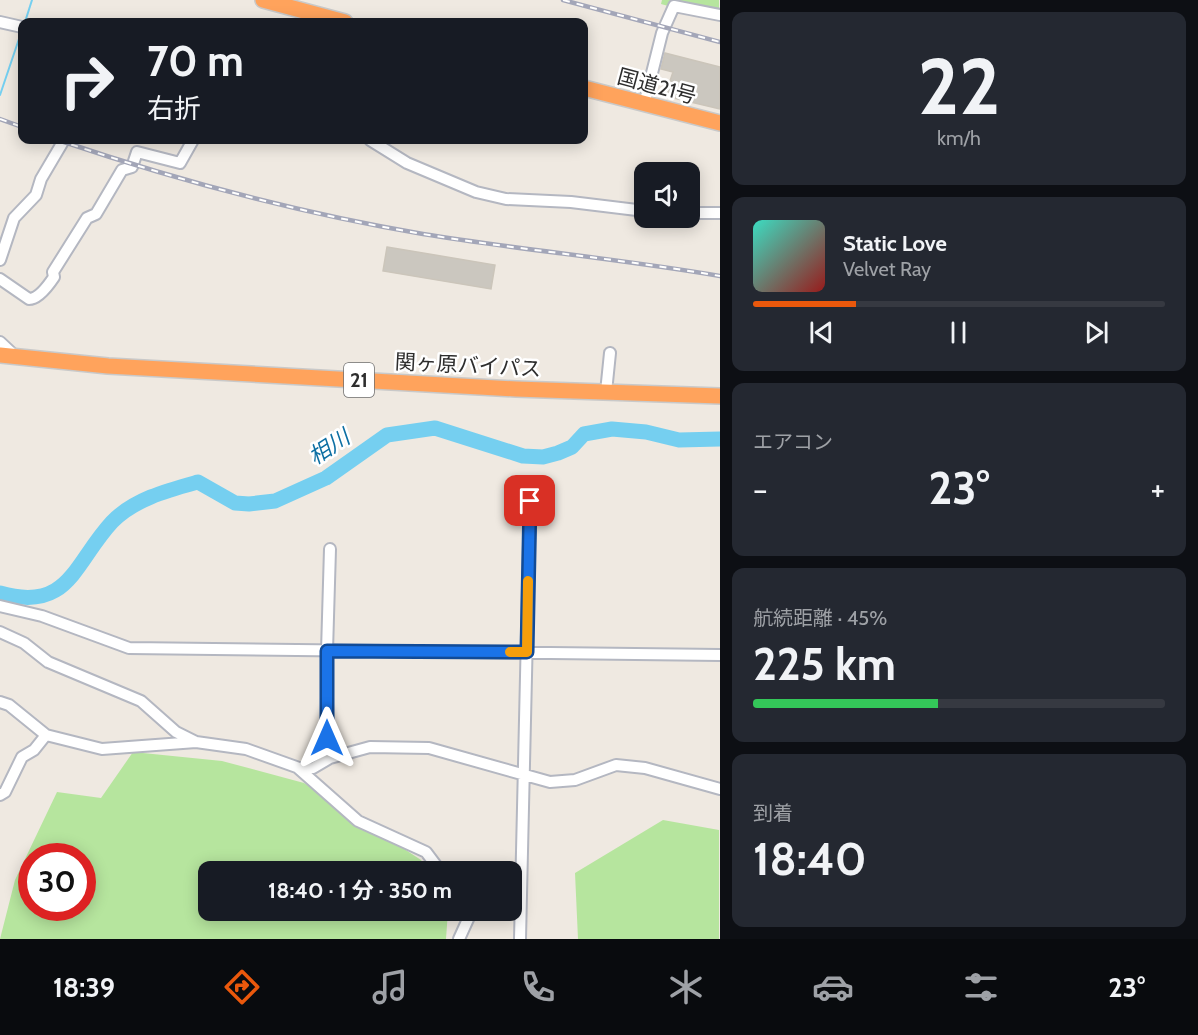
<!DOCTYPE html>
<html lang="ja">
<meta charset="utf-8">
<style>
:root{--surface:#171b24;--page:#242831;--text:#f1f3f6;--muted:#9ea1a6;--line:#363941;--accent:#ea580c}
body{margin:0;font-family:Cabin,"Noto Sans JP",sans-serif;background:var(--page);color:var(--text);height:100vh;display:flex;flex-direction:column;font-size:22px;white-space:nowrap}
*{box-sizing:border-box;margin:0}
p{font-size:20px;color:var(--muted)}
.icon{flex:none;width:33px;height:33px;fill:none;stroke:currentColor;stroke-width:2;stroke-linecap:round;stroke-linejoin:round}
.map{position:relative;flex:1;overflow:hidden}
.details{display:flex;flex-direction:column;gap:12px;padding:12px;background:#0d0f14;width:478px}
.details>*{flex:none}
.top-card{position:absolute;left:18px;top:18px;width:570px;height:126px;border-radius:12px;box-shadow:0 3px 15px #0003;background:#171b24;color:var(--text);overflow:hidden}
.buttons{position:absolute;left:634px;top:162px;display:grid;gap:12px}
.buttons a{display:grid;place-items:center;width:66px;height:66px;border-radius:12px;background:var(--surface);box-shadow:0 3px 15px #0003;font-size:30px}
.speed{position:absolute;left:18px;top:843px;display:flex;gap:12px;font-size:30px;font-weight:700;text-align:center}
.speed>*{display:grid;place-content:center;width:78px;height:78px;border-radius:50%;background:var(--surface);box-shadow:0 3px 15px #0003;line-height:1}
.speed .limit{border:9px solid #d22;background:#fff;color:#111}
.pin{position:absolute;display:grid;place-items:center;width:51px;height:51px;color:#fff;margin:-26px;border-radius:12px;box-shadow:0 3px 9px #0006}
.me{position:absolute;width:66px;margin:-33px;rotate:0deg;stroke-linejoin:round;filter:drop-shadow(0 0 4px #0008)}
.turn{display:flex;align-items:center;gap:21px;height:126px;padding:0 30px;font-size:27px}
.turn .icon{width:78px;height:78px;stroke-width:2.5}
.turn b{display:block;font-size:42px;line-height:51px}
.big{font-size:45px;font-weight:700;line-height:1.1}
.details .tile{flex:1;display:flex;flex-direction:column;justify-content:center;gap:9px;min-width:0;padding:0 21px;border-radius:12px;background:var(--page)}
.details .dial{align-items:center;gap:0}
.dial b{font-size:78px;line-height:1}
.song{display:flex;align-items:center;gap:18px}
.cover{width:72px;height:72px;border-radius:9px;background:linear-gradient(135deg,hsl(170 70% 55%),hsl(0 70% 35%))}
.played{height:6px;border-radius:3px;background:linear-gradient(90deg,var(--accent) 25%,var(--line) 25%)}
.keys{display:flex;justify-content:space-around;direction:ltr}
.heat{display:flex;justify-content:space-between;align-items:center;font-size:33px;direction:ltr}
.charge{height:9px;border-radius:4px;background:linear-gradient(90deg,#34c759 45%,var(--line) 0)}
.trip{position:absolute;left:198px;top:861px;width:324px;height:60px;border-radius:12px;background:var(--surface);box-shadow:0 3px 15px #0003;font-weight:700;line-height:60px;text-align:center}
.menu{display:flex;height:96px;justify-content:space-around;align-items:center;background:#090b0e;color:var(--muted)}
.menu .icon{width:42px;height:42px}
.menu .active{color:var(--accent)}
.menu b{font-size:27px;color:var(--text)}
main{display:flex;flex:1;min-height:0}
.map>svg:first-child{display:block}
.green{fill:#b6e59e;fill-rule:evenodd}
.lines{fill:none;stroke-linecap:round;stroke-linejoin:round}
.stream{stroke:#75cff0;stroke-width:2}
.river{stroke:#75cff0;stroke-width:15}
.building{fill:#cbc7bf;stroke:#cbc5ba;stroke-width:1.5}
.minor-casing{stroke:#b4b7c1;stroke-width:14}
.highway-casing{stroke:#c9c9c9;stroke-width:18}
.minor{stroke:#fff;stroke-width:10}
.highway{stroke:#ffa35c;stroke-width:15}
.rail-casing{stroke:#a3a6b8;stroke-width:4.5}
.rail{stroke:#fff;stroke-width:2;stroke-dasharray:7;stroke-linecap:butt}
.route-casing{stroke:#114b97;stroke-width:15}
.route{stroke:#1a73e8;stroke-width:10}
.slow{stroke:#f59e0b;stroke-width:10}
.labels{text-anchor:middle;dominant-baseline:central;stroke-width:5;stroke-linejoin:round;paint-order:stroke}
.shield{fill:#fff;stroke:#6d6d6d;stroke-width:1.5}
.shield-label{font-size:20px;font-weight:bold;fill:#2e2e2e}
.street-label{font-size:21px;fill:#2e2e2e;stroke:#fff}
.water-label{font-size:22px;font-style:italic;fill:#0d6fa3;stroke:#fff}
</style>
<main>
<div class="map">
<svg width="720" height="939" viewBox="0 0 720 939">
<rect width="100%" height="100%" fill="#efe9e1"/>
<!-- green -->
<path class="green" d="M662,0H719V20L661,4Z
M133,752L222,761L304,783L421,860L428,871L208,872V910L448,911L446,939H0L15,880L57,792L101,798ZM32,856H82V908H32Z
M663,820L719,830V939H578L575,873Z"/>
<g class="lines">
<!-- stream -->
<path class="stream" d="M25,22L32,0
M0,95L22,30"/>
<!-- river -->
<path class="river" d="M0,593C69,613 74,563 112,522C134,499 169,490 198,482L235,503L249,504L275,501L326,478L387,435L435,428L523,456L543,457L558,453L572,447L584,434L612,429L646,432L679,440L720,439"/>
</g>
<!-- building -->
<path class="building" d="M665,53L720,67V109L665,96L673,72L661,69Z
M387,247L495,265L491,289L383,271Z"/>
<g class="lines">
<!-- minor casing -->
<g class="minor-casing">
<path id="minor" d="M0,22L22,27
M644,105L662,33L674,6L720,15
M370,140L407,163L476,192L506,199L571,202L645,211
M690,213H720
M0,260L14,218L36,195L41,179L64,140
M0,279L29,299C38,299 48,286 54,277L53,272L87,218L96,214L122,170L132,167L137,152L180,163L193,140
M0,342L16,357
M606,392L610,353
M0,606L42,616L129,648L720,655
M0,632L24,643L48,662L141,701L176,732L196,742
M0,702L9,705L46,735L102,749L196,742L246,749L302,769L313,768L330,758L370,747L429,748L550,782L575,780L616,765L645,768L720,789
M330,758L327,736V651L330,549
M298,768L358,821L426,852L441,872
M0,795L5,792L22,757L34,750L46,735
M459,939L469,917L467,910
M520,939L530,501"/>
</g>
<!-- highway casing -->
<g class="highway-casing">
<path id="highway" d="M263,0L345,22
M584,88L720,123
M0,355L108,366L516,389L720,396"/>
</g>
<!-- minor -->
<use href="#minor" class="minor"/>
<!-- highway -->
<use href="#highway" class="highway"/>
<!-- rail casing -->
<g class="rail-casing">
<path id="rail" d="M563,0L720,42
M0,119L22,127
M58,140C176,180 299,213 423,234C521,250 621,259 720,276"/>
</g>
<!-- rail -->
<use href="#rail" class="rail"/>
</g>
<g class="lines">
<!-- route casing -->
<g class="route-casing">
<path id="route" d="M327,738V651L527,652L530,501"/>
</g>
<!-- route -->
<use href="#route" class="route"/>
<!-- slow -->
<path class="slow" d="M510,652H527L528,581"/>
</g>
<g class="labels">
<!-- shield labels -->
<rect class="shield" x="344" y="363" width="30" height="34" rx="4.5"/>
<g class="shield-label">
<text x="359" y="380">21</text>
</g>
<!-- street labels -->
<g class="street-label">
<text transform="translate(657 86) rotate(15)">国道21号</text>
<text transform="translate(468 365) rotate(3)">関ヶ原バイパス</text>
</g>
<!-- water labels -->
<g class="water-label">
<text transform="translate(329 447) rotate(-33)">相川</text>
</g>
</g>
</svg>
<div class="buttons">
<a><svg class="icon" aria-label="sound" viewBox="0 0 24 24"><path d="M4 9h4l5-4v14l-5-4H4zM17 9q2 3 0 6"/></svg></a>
</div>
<div class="speed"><div class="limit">30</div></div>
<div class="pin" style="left:530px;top:501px;background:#d93025"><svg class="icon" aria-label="arrive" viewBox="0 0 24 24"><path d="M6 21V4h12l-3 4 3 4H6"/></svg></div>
<svg class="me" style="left:327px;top:738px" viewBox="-20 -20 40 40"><path d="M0-17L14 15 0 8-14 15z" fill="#1a73e8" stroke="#fff" stroke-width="4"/></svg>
<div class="trip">18:40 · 1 分 · 350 m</div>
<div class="top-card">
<div class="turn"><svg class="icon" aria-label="right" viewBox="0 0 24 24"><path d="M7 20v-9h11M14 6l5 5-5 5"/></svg><div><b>70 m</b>右折</div></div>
</div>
</div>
<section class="details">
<div class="tile dial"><b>22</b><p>km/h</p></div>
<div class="tile">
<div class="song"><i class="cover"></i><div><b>Static Love</b><p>Velvet Ray</p></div></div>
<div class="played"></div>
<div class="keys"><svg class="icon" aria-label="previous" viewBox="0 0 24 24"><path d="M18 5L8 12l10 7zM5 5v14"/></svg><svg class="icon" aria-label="pause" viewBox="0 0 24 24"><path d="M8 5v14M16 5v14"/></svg><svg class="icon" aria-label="next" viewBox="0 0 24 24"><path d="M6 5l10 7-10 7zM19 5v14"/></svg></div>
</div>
<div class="tile"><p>エアコン</p>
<div class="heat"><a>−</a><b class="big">23°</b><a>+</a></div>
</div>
<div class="tile"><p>航続距離 · 45%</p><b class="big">225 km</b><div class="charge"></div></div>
<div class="tile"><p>到着</p><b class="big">18:40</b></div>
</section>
</main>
<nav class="menu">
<b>18:39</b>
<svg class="icon active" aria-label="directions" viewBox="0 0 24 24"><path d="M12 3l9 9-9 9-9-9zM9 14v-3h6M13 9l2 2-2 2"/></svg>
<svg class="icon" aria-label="music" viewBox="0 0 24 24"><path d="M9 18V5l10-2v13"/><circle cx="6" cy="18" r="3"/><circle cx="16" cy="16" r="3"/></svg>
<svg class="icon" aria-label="phone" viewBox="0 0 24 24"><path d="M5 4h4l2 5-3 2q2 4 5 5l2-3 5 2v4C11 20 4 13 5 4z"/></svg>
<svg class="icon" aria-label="climate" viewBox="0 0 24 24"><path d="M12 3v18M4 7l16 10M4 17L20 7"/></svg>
<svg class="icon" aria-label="car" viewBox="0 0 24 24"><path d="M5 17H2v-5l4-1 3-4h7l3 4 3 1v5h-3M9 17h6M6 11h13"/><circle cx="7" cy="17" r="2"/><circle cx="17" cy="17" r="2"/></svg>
<svg class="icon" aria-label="filters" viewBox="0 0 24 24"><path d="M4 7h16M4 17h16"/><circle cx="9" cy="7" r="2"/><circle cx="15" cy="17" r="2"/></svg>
<b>23°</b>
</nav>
